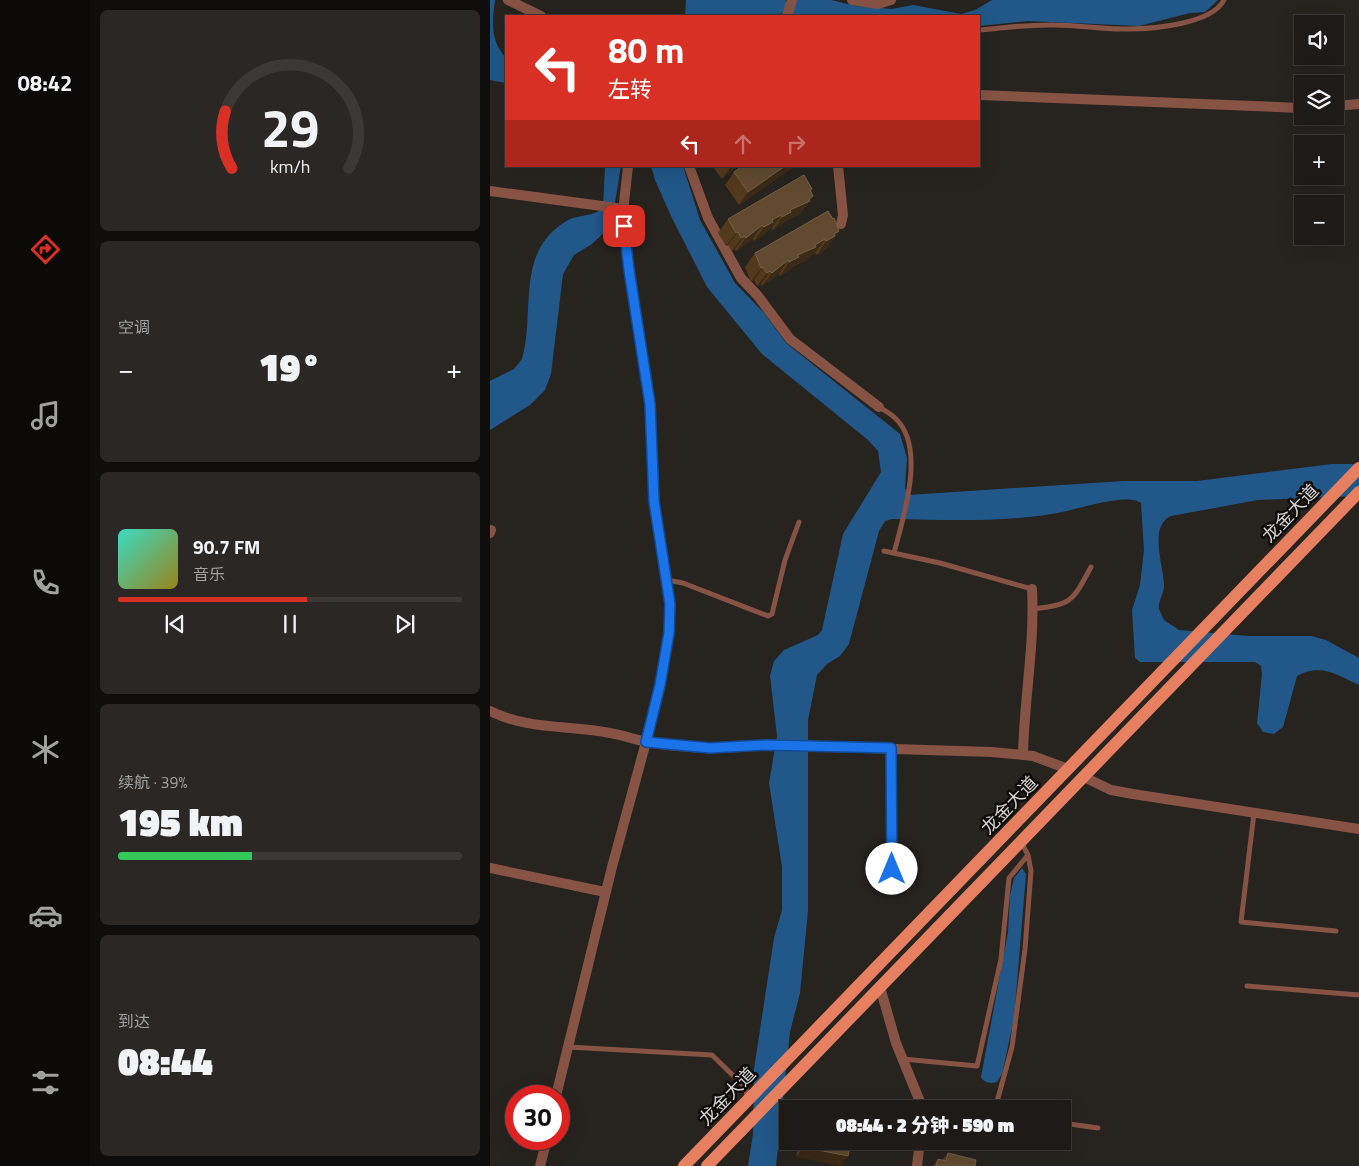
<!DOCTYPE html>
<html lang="zh">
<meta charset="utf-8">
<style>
:root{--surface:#1d1a17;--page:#2a2724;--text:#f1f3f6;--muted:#a0a1a1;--line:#3b3836;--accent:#d93025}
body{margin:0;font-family:"Titillium Web","Noto Sans SC",sans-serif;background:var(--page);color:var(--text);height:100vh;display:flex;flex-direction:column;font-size:19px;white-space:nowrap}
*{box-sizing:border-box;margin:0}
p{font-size:16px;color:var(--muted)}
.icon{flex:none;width:28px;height:28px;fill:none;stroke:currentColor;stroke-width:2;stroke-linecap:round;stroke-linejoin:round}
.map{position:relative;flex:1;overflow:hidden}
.sheet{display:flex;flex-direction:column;gap:10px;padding:10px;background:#100e0d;width:400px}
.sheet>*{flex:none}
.guide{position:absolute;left:15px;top:15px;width:475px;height:152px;border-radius:0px;box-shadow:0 5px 20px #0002,0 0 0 1px var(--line);background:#d93025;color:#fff;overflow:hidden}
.tools{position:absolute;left:804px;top:15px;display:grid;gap:10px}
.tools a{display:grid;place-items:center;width:50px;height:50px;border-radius:0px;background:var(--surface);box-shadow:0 5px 20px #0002,0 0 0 1px var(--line);font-size:25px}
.speed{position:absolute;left:15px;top:1085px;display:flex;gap:10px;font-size:25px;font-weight:700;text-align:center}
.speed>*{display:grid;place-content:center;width:65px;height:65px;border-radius:50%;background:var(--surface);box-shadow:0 5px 20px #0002,0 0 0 1px var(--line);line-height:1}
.speed .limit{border:8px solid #d22;background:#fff;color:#111}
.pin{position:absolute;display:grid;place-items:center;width:42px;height:42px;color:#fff;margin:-21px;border-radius:10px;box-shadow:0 2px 8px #0006}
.me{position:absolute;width:55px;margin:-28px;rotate:0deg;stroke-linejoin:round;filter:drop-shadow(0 0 4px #0008)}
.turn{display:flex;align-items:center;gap:18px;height:105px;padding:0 20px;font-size:22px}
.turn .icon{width:65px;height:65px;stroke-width:2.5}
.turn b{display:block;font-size:35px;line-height:42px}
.lanes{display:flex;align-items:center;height:48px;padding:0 20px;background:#0003;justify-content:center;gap:25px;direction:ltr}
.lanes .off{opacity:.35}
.big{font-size:38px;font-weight:800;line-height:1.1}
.sheet .widget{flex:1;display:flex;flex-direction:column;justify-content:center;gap:8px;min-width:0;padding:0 18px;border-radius:8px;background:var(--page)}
.sheet .dial{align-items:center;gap:0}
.dial svg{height:130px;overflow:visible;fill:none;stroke:var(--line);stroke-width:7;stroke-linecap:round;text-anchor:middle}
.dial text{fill:var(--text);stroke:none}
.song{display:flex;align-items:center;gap:15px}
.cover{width:60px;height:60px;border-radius:8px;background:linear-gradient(135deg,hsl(170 70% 55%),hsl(50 70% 35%))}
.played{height:5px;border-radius:2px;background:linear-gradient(90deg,var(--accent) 55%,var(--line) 55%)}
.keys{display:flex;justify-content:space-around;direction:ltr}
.heat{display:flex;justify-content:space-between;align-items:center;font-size:28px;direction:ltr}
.charge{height:8px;border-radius:4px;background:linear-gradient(90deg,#34c759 39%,var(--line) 0)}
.trip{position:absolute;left:289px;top:1100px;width:292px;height:50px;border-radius:0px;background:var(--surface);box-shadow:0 5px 20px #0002,0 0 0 1px var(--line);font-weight:800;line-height:50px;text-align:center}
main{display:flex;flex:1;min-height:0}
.tabs{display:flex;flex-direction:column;width:90px;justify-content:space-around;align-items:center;background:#0c0a09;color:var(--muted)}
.tabs .icon{width:35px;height:35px}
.tabs .on{color:var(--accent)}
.tabs b{font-size:22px;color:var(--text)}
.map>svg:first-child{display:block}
.water{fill:#215889}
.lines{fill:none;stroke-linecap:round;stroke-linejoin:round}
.service{stroke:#865345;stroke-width:5}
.minor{stroke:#865345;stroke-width:10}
.primary{stroke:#e78061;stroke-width:12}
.wall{fill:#533a1d}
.shaded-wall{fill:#3b2a15}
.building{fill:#614a30;stroke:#74604a}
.route-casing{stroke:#114b97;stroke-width:12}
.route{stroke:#1a73e8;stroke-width:9}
.labels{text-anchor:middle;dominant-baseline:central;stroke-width:5;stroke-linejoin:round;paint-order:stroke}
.street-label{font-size:18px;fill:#d7d5d2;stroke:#0f0d0b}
</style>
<main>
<nav class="tabs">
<b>08:42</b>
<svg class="icon on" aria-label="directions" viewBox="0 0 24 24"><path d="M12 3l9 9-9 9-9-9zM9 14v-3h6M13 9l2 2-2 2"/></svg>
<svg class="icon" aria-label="music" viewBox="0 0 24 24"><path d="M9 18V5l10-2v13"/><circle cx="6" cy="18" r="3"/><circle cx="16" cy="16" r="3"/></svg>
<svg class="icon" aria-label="phone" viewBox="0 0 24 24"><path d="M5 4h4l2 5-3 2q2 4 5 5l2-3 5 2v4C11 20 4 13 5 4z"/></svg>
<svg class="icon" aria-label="climate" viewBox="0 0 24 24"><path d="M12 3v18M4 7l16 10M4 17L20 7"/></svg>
<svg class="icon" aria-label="car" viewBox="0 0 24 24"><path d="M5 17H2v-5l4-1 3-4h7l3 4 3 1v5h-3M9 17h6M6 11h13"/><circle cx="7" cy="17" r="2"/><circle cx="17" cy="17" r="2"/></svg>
<svg class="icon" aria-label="filters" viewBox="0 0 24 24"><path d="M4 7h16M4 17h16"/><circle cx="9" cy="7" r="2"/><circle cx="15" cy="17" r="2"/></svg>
</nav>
<section class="sheet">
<div class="widget dial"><svg viewBox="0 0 100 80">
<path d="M14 69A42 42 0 1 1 86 69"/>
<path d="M14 69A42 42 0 0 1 10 34" stroke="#d93025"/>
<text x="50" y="56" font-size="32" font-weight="700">29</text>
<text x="50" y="72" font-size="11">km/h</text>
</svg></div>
<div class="widget"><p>空调</p>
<div class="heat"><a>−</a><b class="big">19°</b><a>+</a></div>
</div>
<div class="widget">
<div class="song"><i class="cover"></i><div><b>90.7 FM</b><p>音乐</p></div></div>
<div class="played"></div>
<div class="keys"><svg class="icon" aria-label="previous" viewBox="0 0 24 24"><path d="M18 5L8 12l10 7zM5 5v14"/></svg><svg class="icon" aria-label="pause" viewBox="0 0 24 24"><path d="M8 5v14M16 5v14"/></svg><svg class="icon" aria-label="next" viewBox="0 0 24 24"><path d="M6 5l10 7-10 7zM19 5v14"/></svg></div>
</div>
<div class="widget"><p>续航 · 39%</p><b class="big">195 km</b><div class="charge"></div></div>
<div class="widget"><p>到达</p><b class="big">08:44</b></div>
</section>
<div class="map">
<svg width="869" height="1166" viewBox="0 0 869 1166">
<rect width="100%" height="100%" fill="#27231f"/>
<!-- water -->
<path class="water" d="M0,0H5C2,23 0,40 16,58V83L0,80Z
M196,0H296V13L263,16H195Z
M305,0H341L366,6L402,9L423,5L471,14L485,10L502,0H728L715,12L700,13L649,26L538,21L489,26V16H306L301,14Z
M115,166H131L121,226L102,244L84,255L73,274L61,374L55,390L40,405L0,430V381L24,369L32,359C44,319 29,265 61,233C66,228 74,222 80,219C90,215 105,216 113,208Z
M161,166H193L210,220L245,283L274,313L296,343L410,434L417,458L415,488L418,495L634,481H707L842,464H869V496L768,500L681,516C658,526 674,566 674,586C674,594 668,601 669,609L674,620L689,630L759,636H821L836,640L869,658V685C846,675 832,663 807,676L793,727L784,734L773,732L767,723L772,674L771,666L765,662H650L645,658L642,610L650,585L654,550L651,503C639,493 593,507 577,511C521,523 460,520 402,519L395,521L389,531L359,644L350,656L337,664L327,675L318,720V911L310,993L300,1032L286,1166H258L263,1134L264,1069L284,938L292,910V867L279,783L287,736L280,676L284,661L294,650L328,635L332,630L353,534L391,472L388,451L378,440L272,354L217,287L181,216L165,180Z
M532,868L536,874L524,1019L512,1074L507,1082C501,1084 494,1083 491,1077L518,932L520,895L524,878Z"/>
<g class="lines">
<!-- service -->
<path class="service" d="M489,30C514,28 540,24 565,25C590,25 614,30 638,29C663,29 722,24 734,0
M389,407C394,410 401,414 405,418C437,447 413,518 404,553
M394,551L450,563L542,589
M177,580L193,583L278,616L282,614L295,560L309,522
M543,609C583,604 582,602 601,567
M764,813L751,922L846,931
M757,986L869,995
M78,1047L222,1055L256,1088L257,1098
M413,1059L487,1066L511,959L519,878L538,855
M432,1106L466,1109
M505,1109L522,1047L535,949L541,871L538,855L531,842
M572,1123L608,1128"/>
<!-- minor -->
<path class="minor" d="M18,0L51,16
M362,0L388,4L401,0
M297,16L302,0
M489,95L812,108
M845,106L869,104
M199,166L218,218L251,278L268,296L300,339L389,407
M348,166L353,215L351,224
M0,191L134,209
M0,533L1,530
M0,711C37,730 81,725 120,733C133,735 145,740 158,742C197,749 237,749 277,745L502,752L543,756L578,769
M401,748L402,869
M533,755C534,700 545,644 542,589
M594,777L621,790L643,794L869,829
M0,868L115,892
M390,987L406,1043L433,1109
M66,1096L122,867L156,742L170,685L179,633L180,604L164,501L160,404L136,248L134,203L138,166
M50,1166L57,1139
M427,1166L430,1141"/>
<!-- primary -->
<path class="primary" d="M194,1166L869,468
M217,1166L869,492"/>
</g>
<!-- wall -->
<path class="wall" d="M222,166H247L232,179Z
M252,166H305L249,205L235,185L244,172Z
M322,189L321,191L323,196L310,214L294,222L291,225L283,230L282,228L277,231L274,235L264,241L263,239L246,251L245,249L242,251L238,245L236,246L228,233L238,219Z
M349,231L336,249L327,255L325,253L320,256L317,260L302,267L299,270L290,276L289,274L272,286L271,284L267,286L264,280L261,282L255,267L265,253Z
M369,1101L379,1109H364Z
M324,1102L361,1109H320Z
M309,1141H361L306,1157Z
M458,1153L485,1166H443L448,1159L452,1160Z"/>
<!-- shaded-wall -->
<path class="shaded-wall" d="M242,166H247L232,179L240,168Z
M295,166H305L249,205L258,192Z
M323,196L310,214L294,222L291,225L283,230L292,217L300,210Z
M291,215L282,228L277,231L274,235L264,241L274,227L282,220Z
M272,225L263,239L246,251L256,238Z
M349,231L336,249L327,255L336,241L344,234Z
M248,232L238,245L236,246L246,233Z
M255,236L245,249L242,251L251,238Z
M335,239L325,253L320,256L317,260L302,267L299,270L290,276L299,262L308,255Z
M298,260L289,274L272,286L282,273Z
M273,267L264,280L261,282L271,268Z
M280,271L271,284L267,286L277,273Z
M413,1141H428L427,1143Z
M313,1147L358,1156L351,1166L306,1157Z"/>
<!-- building -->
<path class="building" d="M252,166H295L258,192L244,172Z
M314,175L322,189L320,190L323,196L319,199L320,201L300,210L301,212L292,217L291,215L282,220L283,222L274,227L272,225L256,238L255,236L251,238L248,232L246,233L238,219Z
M338,211L343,219L344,218L349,231L344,234L345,236L336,241L335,239L325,245L326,247L308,255L309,257L299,262L298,260L282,273L280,271L277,273L273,267L271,268L265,253Z
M369,1101L380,1103L379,1109H368Z
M324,1102L361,1109H323Z
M314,1141H361L358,1156L313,1147Z
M458,1153L486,1160L485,1166H446L448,1159L456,1161Z"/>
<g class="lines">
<!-- route casing -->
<g class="route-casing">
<path id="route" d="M134,226L139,270L160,404L164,501L180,604L179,633L170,685L156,742L220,748L276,745L401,748L402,869"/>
</g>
<!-- route -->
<use href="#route" class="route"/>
</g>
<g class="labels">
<!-- street labels -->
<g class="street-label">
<text transform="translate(800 513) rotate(-46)">龙金大道</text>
<text transform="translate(519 805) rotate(-46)">龙金大道</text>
<text transform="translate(237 1096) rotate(-46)">龙金大道</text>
</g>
</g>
</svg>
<div class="tools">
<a><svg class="icon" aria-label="sound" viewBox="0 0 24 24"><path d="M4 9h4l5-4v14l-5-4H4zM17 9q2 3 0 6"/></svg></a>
<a><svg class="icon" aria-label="layers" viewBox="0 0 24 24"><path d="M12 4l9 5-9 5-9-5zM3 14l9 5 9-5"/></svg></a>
<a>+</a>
<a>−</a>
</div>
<div class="speed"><div class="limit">30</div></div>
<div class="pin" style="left:134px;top:226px;background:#d93025"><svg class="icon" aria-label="arrive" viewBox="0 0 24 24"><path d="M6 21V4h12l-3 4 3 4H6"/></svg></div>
<svg class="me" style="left:402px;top:869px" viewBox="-20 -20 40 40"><circle r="19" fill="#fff"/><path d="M0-13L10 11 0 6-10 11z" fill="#1a73e8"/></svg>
<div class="trip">08:44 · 2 分钟 · 590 m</div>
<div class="guide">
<div class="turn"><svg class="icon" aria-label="left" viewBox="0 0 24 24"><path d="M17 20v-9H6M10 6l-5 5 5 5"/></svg><div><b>80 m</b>左转</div></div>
<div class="lanes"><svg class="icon" aria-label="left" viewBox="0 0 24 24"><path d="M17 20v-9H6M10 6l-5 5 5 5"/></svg><svg class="icon off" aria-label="ahead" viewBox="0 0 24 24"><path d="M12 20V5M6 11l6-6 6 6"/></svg><svg class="icon off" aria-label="right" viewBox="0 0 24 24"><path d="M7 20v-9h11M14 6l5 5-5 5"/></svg></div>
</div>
</div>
</main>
